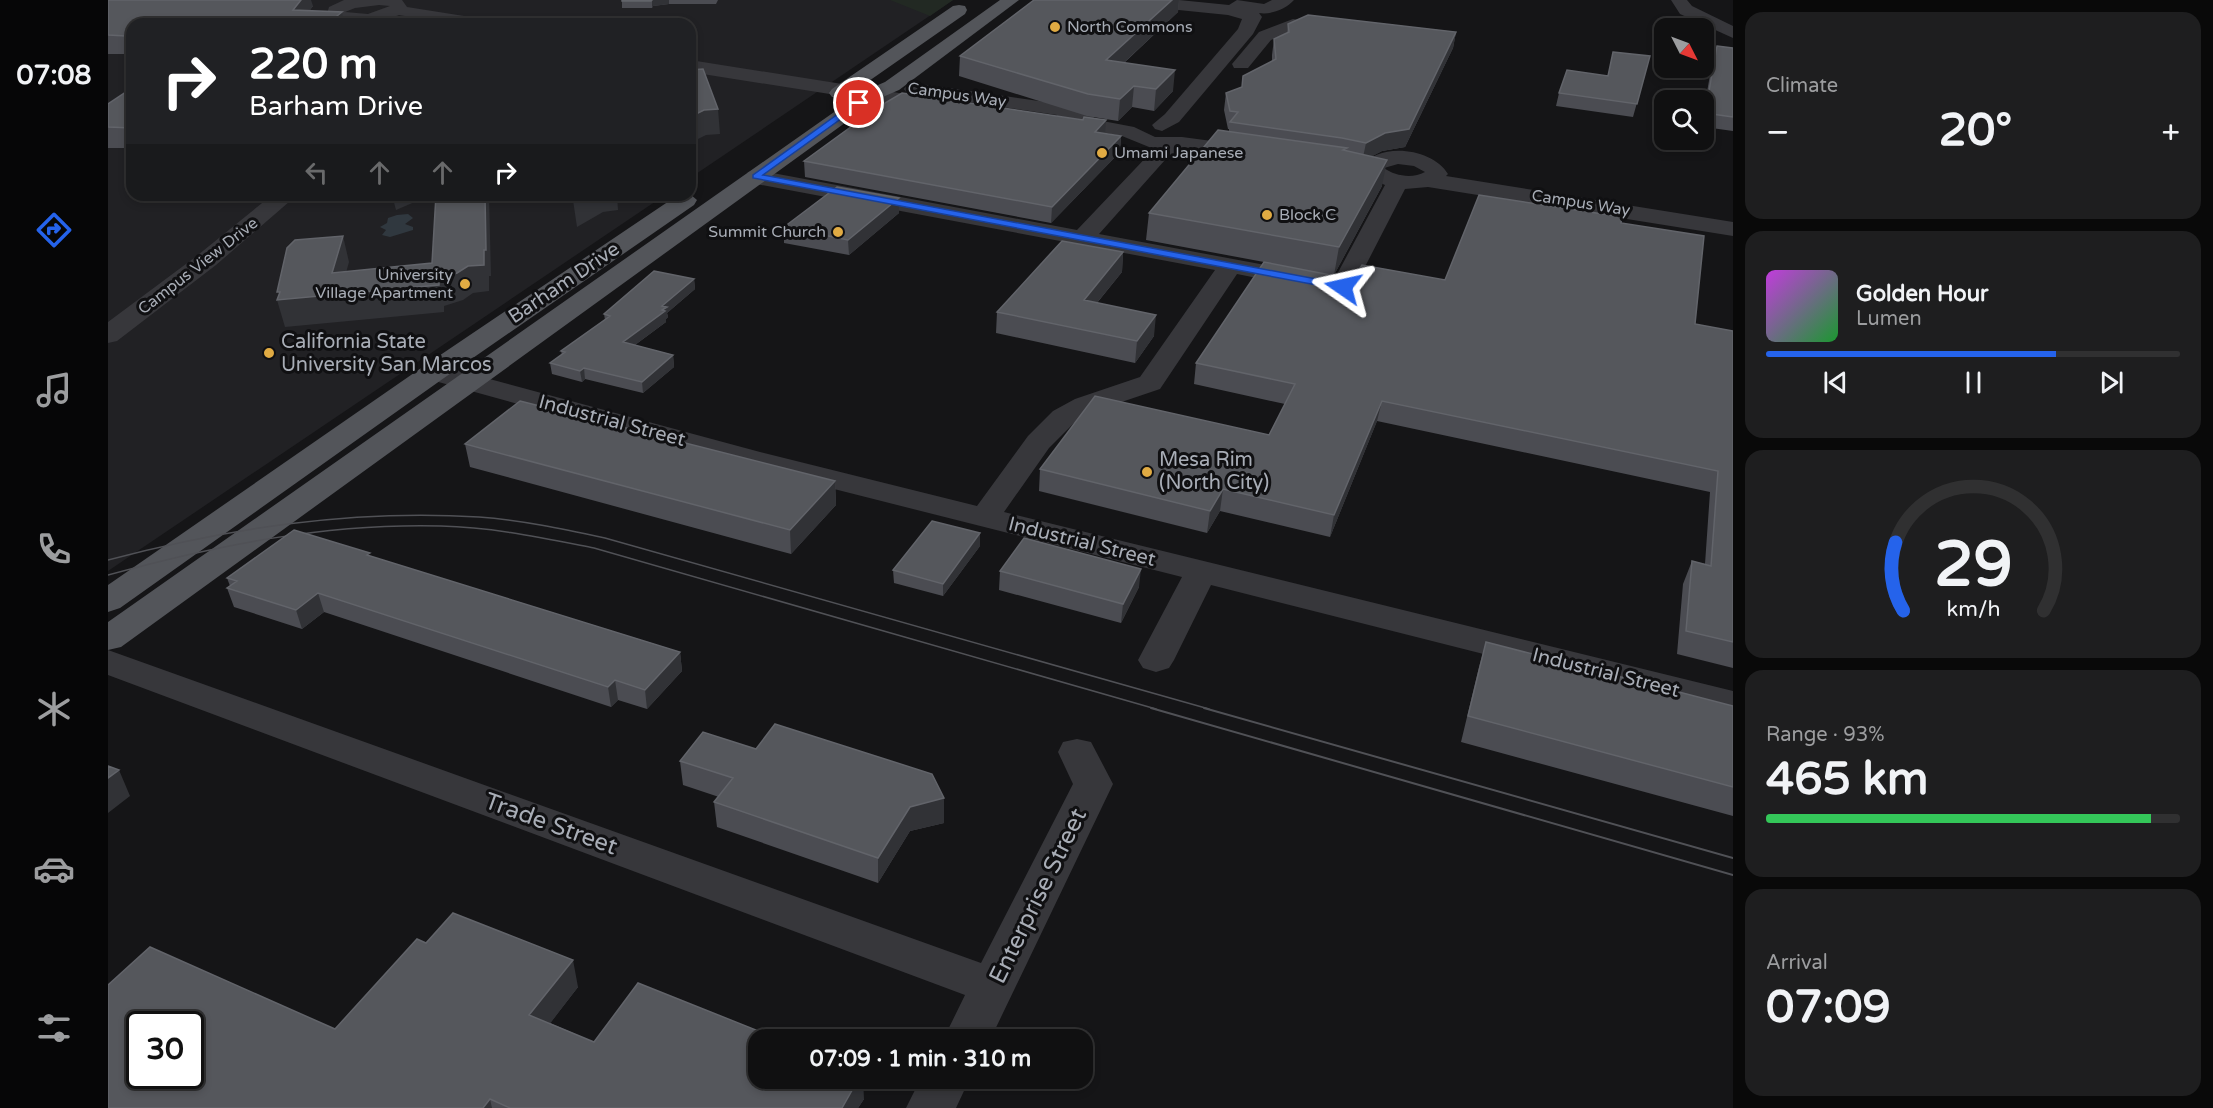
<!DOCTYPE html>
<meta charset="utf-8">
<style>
:root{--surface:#101011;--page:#1e1e1f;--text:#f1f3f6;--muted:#9c9d9f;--line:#303031;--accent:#2563eb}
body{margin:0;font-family:"Varela Round",sans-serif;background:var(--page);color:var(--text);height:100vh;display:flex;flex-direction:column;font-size:22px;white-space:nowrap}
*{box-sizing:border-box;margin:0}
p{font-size:20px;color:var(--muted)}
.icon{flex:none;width:33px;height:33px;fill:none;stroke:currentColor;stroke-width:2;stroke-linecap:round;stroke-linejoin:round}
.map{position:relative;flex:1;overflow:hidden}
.panel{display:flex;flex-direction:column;gap:12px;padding:12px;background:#090909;width:480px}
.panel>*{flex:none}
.hud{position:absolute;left:18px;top:18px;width:570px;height:183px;border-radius:18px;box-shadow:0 3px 9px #0003,0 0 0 2px var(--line);background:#202124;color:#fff;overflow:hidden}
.needle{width:39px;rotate:132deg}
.controls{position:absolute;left:1546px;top:18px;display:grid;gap:12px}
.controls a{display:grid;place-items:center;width:60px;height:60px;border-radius:12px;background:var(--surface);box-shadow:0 3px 9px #0003,0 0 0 2px var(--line);font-size:30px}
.speed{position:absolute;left:18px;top:1011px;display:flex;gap:12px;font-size:30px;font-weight:700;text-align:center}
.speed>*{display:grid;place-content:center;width:78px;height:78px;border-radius:50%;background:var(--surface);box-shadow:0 3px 9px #0003,0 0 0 2px var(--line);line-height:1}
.speed .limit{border:3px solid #111;border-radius:9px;background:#fff;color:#111}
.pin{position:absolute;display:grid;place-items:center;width:51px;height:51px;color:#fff;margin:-26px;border:3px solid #fff;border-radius:50%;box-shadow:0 2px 6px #0007}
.me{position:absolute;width:66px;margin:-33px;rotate:281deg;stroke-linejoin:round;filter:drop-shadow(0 0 4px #0008)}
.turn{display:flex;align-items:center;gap:21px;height:126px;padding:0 24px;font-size:27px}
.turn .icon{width:78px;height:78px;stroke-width:2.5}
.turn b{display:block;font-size:42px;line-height:51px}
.lanes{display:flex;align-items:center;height:57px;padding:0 24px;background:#0003;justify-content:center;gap:30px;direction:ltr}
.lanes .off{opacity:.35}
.big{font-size:45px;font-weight:700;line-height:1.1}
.panel .widget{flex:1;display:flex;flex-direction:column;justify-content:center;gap:9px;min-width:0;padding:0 21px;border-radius:18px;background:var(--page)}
.panel .dial{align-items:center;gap:0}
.dial svg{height:156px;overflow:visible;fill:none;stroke:var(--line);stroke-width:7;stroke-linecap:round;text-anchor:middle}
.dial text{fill:var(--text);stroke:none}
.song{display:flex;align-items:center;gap:18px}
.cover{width:72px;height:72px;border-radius:9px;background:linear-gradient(135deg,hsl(290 70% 55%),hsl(130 70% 35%))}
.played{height:6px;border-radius:3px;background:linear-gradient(90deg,var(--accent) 70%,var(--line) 70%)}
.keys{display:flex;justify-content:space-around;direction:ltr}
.heat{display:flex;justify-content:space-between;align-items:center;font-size:33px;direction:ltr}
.charge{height:9px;border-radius:4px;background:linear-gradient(90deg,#34c759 93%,var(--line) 0)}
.trip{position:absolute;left:640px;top:1029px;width:345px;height:60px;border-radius:18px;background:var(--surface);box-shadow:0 3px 9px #0003,0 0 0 2px var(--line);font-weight:700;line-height:60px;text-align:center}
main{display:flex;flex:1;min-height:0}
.tabs{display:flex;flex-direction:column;width:108px;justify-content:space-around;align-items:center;background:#060607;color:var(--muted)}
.tabs .icon{width:42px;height:42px}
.tabs .on{color:var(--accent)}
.tabs b{font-size:27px;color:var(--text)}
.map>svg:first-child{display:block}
.built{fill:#212124}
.green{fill:#222923}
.water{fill:#30383f}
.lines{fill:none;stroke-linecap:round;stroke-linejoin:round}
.minor{fill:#37373b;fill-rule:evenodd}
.major{fill:#53555a;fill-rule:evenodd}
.tram-far1{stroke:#505156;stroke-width:1.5}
.tram{stroke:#505156;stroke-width:2}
.wall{fill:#4b4c52}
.shaded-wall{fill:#313236}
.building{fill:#55575c;stroke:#62646a;stroke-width:1.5;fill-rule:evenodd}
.route{fill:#2563eb;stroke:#184099;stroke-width:1.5}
.poi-dot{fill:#e1ab43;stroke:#101012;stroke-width:2}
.labels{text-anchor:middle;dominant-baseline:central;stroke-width:6;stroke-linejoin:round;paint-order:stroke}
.far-poi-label{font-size:16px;fill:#a8adb6;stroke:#101012;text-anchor:start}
.far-street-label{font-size:16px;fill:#a8adb6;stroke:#101012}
.street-label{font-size:20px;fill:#a8adb6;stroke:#101012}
.poi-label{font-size:20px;fill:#a8adb6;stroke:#101012;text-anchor:start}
.near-street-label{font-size:24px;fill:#a8adb6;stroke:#101012}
</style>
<main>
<nav class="tabs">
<b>07:08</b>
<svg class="icon on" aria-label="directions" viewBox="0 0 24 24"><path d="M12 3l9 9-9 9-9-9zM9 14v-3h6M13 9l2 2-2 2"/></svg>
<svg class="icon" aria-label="music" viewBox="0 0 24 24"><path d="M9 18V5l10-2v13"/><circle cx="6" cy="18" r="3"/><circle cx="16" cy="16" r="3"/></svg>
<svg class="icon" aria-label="phone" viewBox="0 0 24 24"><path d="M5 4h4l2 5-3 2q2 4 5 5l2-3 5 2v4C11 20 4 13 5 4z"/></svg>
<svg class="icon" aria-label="climate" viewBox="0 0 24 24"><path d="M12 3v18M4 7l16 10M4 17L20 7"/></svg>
<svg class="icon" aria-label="car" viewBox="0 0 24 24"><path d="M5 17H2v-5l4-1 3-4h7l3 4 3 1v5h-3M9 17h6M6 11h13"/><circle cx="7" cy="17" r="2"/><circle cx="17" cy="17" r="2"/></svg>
<svg class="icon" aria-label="filters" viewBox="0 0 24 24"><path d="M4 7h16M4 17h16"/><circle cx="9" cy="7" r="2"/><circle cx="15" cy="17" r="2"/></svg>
</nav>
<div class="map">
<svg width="1625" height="1108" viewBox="0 0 1625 1108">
<rect width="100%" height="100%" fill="#151517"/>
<!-- built -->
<path class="built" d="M0,0H845L582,178V24H24V195H557L0,571Z"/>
<!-- green -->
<path class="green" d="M782,0H845L822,16Z"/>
<!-- water -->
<path class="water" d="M300,214L305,218L297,224L305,227V230L282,237L274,235L278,230L272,227L279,223L280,218L289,215Z"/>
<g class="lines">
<!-- minor -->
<path class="minor" d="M236,0H294L299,7L375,19L381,20L384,24H344L291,15L269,23L244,24L221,18L219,14L221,7ZM271,5L282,6L260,14L237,12L247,8Z
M1013,0H1071L1121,5L1129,0L1156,4L1164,0H1186C1178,9 1163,15 1151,13L1154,17L1145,34L1071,122L1054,131L1047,129L1044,125L1057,114L1130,29L1134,19L1120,15L1021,5Z
M1563,0H1579L1584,6L1625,26V38L1572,14Z
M1185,19L1191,20L1194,24L1191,28L1163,40L1140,68H1126L1124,64L1151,32Z
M582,60L829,99L836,101L839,105L836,109L829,111L582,72Z
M806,83L980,108L987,110L990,114L984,119L1026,127L1047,137H1074L1149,147L1152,151L1149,155L1142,157L1073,149L1057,160L991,234L1227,278L1277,185L1261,178L1253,167C1271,141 1325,148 1340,174L1338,176L1625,222V236L1320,187L1297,189L1244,292L1235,295L1129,274L1052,389L987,411L966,423L941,448L896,512L1625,691V717L1103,585L1066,660L1061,668L1048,672L1035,668L1030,660L1074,577L631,465L316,378L312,372L316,366L326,364L652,452L869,506L920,436L945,411L967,399L1032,377L1107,270L648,184L640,182L637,177L640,172L648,170L969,230L1046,149L1014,136L948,124L945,120L949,115L799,93L796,89L799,85ZM1290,164L1306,166L1317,172C1304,179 1287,176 1276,168Z
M164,195H189L108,265L9,341L0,343V322L90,255Z
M0,650L873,963L965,784L950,752L955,742L969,739L983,742L1005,784L882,1040H835L857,995L0,675Z
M813,1078H862L848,1108H798Z"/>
<!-- major -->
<path class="major" d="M892,0H911L791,90L770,99L13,647L0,650V622L756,91L777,82Z
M851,5L857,6L859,10L857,14L738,97H724L721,93L724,89L845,6Z
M582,194L589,200L586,205L336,378L12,608L0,612V585L316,366L570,195Z"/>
<!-- tram-far1 -->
<path class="tram-far1" d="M0,560C122,528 244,509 371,517C413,520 455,529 497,538L1101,709
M0,575C109,545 219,523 333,526C384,527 435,538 486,548L1048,709"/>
<!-- tram -->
<path class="tram" d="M1043,708L1625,875
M1096,708L1625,858"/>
</g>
<!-- wall -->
<path class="wall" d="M0,0L205,6L201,11L236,24H24V54H0Z
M514,0H610L608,4H561L545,6L544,8H514Z
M926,0H1071L1070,12L1016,63L1065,91L1046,111L1024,107L1010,121L979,116L851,76L852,56Z
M1180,24L1348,32L1345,48L1297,147L1274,151L1264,156L1274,186L1226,275L1238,278L1337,280L1513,223L1587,324L1625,331V668L1569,654L1575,584L1584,561L1597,564L1602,492L1269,421L1222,537L1112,511L1099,533L931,491L932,469L1161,435L1177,404L1086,384L1088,363L1156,262L1038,240L1041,213L1121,132V129H1120L1116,110L1118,93L1134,87L1164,61V55L1166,39L1179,33Z
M1609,46L1625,48V131L1596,127V109L1605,58Z
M1542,56L1525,117L1448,106L1451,93L1499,76Z
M24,88V148H0V127Z
M997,134L1013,136L1012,152L943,223L697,177L696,161Z
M791,198V213L741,255L676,243V227Z
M1015,252L1014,272L989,303L1046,336L1027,363L888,333L889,312Z
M586,279L587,289L559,313L560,317L558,319V322L527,345L565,355L566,367L535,393L477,379L474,382L444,374L442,363L454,355L453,351L497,320L496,314Z
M357,444L727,481L728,505L683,554L362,467Z
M872,546L835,596L786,583L785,570Z
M262,556L572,652L574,671L539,709L510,700L503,707L216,612L194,629L126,607L119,588L122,586L119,578Z
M892,571L1031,587L1013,623L891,590Z
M1378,642L1625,706V816L1353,742L1371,667Z
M648,749L836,798V823L802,831L770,883L609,827L606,802L611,797L575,785L572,761Z
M318,943L470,987L442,1023L486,1042L756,1099L750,1108H0L227,1029Z"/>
<!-- shaded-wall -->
<path class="shaded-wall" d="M193,0H203L205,6L192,24L185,10Z
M544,0H561V4L545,6L544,8Z
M1064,0H1071L1070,12L996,81L998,60Z
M234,12L236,24H219Z
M45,19L47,24H37Z
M24,32V54L18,36Z
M1348,32L1345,48L1297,147L1274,151L1254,162L1258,143Z
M1067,70L1065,91L1046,111L1048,89Z
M1026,86L1024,107L1010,121L1012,99Z
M610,109L612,134L598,135L582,143V117L596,110Z
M998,120L997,135L987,132Z
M1013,136L1012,152L943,223L944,207Z
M1279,160L1274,186L1226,275L1231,247Z
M284,195H323L288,210Z
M377,195H381L383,276H381V291L365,293L355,300L336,306V312L177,327L169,300L224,273L235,236L241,262L232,294L331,279Z
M474,195H509L510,210L495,212L469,227L465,200Z
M791,198V213L741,255L740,240Z
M1015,252L1014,272L974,321L976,300Z
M586,279L587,289L559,313L560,317L558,319V322L516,353L515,342L554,306Z
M1048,315L1046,336L1027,363L1029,341Z
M565,355L566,367L535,393L534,382Z
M476,368L477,379L474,382L472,371Z
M1274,401L1269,421L1222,537L1226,515Z
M727,481L728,505L683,554L682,530Z
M1115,489L1112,511L1099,533L1102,511Z
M872,533V546L835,596V584Z
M1033,569L1031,587L1013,623L1015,604Z
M210,593L216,612L194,629L188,610Z
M572,652L574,671L539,709L537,690Z
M507,680L510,700L503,707L500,687Z
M11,770L22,796L0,813V778Z
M836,798V823L802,831L770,883V858L802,807Z
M465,960L470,987L428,1042L421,1015Z
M751,1078H755L756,1099L750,1108H734Z
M382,1099L384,1108H375Z"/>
<!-- building -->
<path class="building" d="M0,0H193L185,10L234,12L219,24H105L109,21L45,19L37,24H24V32L18,36L0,35Z
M514,0H544L543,1H514Z
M926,0H1064L998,60L1067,70L1048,89L1026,86L1012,99L980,94L852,56Z
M1200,15L1348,32L1301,129L1277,133L1258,143L1234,138L1122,122L1130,112L1122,111L1118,93L1134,87L1135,76L1168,59L1166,39L1181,32L1180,24Z
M1609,46L1625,48V117L1597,113Z
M1505,52L1542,56L1529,104L1451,93L1459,70L1500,76Z
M595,69L610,109L596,110L582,117V70Z
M24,88V128L0,127V104Z
M794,93L975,120L976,117L998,120L987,132L1013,136L944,207L696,161L758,116L765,113L772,115L777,103Z
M1110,130L1239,148L1235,150L1279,160L1231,247L1041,213Z
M729,187L791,198L740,240L676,227Z
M328,195H377L378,250H376V265L360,266L349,273L331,279V285L169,300L172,292H169L179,248L187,240L235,236L224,273L324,263Z
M464,195H474L465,200Z
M1371,195L1514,217L1513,223L1596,236L1587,324L1625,331V642L1578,631L1584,561L1603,566L1610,471L1274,401L1226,515L1115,489L1102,511L932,469L987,396L1161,435L1187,384L1088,363L1156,262L1238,278L1248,275L1254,265L1337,280Z
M954,241L1015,252L976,300L1048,315L1029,341L889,312Z
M546,271L586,279L554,306L559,307L554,310L557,311L515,342L565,355L534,382L476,368L472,371L442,363L457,352L453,351L502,316L496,314Z
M412,401L727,481L682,530L357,444Z
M824,521L872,533L835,584L785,570Z
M186,530L262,553L259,555L572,652L537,690L507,680L500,687L210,593L188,610L119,588L129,581L119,578Z
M916,538L1033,569L1015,604L892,571Z
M1378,642L1625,706V787L1360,716Z
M667,724L824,774L836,798L802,807L770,858L606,802L625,778L572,761L595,732L648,749Z
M0,766L11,770L0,778Z
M345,913L465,960L421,1015L486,1042L530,983L673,1040H651V1078H751L734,1108H402L382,1099L375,1108H0V985L42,947L227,1029L309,939L318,943ZM32,1024H82V1076H32Z"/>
<!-- route -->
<path class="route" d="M748,101L755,103L655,175L1235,284L1241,287L1235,290L645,178V175Z"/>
<!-- markers -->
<g class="poi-dot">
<circle cx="947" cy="27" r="6"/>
<circle cx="994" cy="153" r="6"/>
<circle cx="1159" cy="215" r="6"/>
<circle cx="730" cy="232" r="6"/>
<circle cx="357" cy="284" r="6"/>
<circle cx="161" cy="353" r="6"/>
<circle cx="1039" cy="472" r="6"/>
</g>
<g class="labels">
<!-- far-poi labels -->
<g class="far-poi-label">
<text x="959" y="27">North Commons</text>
<text x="1006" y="153">Umami Japanese</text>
<text x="1171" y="215">Block C</text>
<text x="718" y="232" text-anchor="end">Summit Church</text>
<text x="345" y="275" text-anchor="end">University<tspan x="345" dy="18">Village Apartment</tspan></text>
</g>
<!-- far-street labels -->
<g class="far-street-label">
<text transform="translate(849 95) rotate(8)">Campus Way</text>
<text transform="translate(1473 203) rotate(9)">Campus Way</text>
<text transform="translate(90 266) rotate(-38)">Campus View Drive</text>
</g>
<!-- street labels -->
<g class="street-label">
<text transform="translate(456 283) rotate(-34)">Barham Drive</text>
<text transform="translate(504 421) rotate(15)">Industrial Street</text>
<text transform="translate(974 542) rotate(14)">Industrial Street</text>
<text transform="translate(1498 673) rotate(14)">Industrial Street</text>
</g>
<!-- poi labels -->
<g class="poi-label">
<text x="173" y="342">California State<tspan x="173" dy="23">University San Marcos</tspan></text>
<text x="1051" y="460">Mesa Rim<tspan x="1051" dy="23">(North City)</tspan></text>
</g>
<!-- near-street labels -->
<g class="near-street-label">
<text transform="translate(443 824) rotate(20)">Trade Street</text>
<text transform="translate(930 896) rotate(-64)">Enterprise Street</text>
</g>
</g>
</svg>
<div class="controls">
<a><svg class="needle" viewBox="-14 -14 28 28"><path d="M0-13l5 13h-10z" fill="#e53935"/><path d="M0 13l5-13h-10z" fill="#9c9d9f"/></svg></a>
<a><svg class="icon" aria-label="search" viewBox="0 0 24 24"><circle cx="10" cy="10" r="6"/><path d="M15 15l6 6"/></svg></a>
</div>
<div class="speed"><div class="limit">30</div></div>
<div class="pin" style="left:751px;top:103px;background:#d93025"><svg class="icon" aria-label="arrive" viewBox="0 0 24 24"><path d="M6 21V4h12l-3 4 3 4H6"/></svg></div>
<svg class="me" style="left:1235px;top:287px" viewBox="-20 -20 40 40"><path d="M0-17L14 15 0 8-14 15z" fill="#2563eb" stroke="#fff" stroke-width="4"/></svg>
<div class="trip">07:09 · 1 min · 310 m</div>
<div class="hud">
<div class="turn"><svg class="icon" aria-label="right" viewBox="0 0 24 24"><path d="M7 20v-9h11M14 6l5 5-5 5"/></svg><div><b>220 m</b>Barham Drive</div></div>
<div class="lanes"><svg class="icon off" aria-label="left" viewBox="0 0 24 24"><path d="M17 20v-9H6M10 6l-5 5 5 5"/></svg><svg class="icon off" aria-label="ahead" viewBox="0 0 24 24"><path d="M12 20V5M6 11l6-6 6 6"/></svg><svg class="icon off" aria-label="ahead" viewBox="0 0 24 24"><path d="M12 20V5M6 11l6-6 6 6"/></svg><svg class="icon" aria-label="right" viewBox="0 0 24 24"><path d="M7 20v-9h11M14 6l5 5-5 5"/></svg></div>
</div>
</div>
<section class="panel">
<div class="widget"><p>Climate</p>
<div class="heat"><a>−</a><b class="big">20°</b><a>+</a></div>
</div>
<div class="widget">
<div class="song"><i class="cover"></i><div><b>Golden Hour</b><p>Lumen</p></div></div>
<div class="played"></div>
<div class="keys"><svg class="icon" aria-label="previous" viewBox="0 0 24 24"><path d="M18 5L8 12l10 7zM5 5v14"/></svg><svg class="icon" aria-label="pause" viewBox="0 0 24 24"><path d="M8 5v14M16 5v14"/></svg><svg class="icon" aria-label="next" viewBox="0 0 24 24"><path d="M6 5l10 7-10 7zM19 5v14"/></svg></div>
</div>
<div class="widget dial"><svg viewBox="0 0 100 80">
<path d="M14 69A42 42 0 1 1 86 69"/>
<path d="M14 69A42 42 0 0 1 10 34" stroke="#2563eb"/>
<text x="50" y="56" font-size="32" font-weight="700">29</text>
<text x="50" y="72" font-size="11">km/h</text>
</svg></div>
<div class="widget"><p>Range · 93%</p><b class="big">465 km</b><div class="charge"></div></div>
<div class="widget"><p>Arrival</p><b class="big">07:09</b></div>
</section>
</main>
